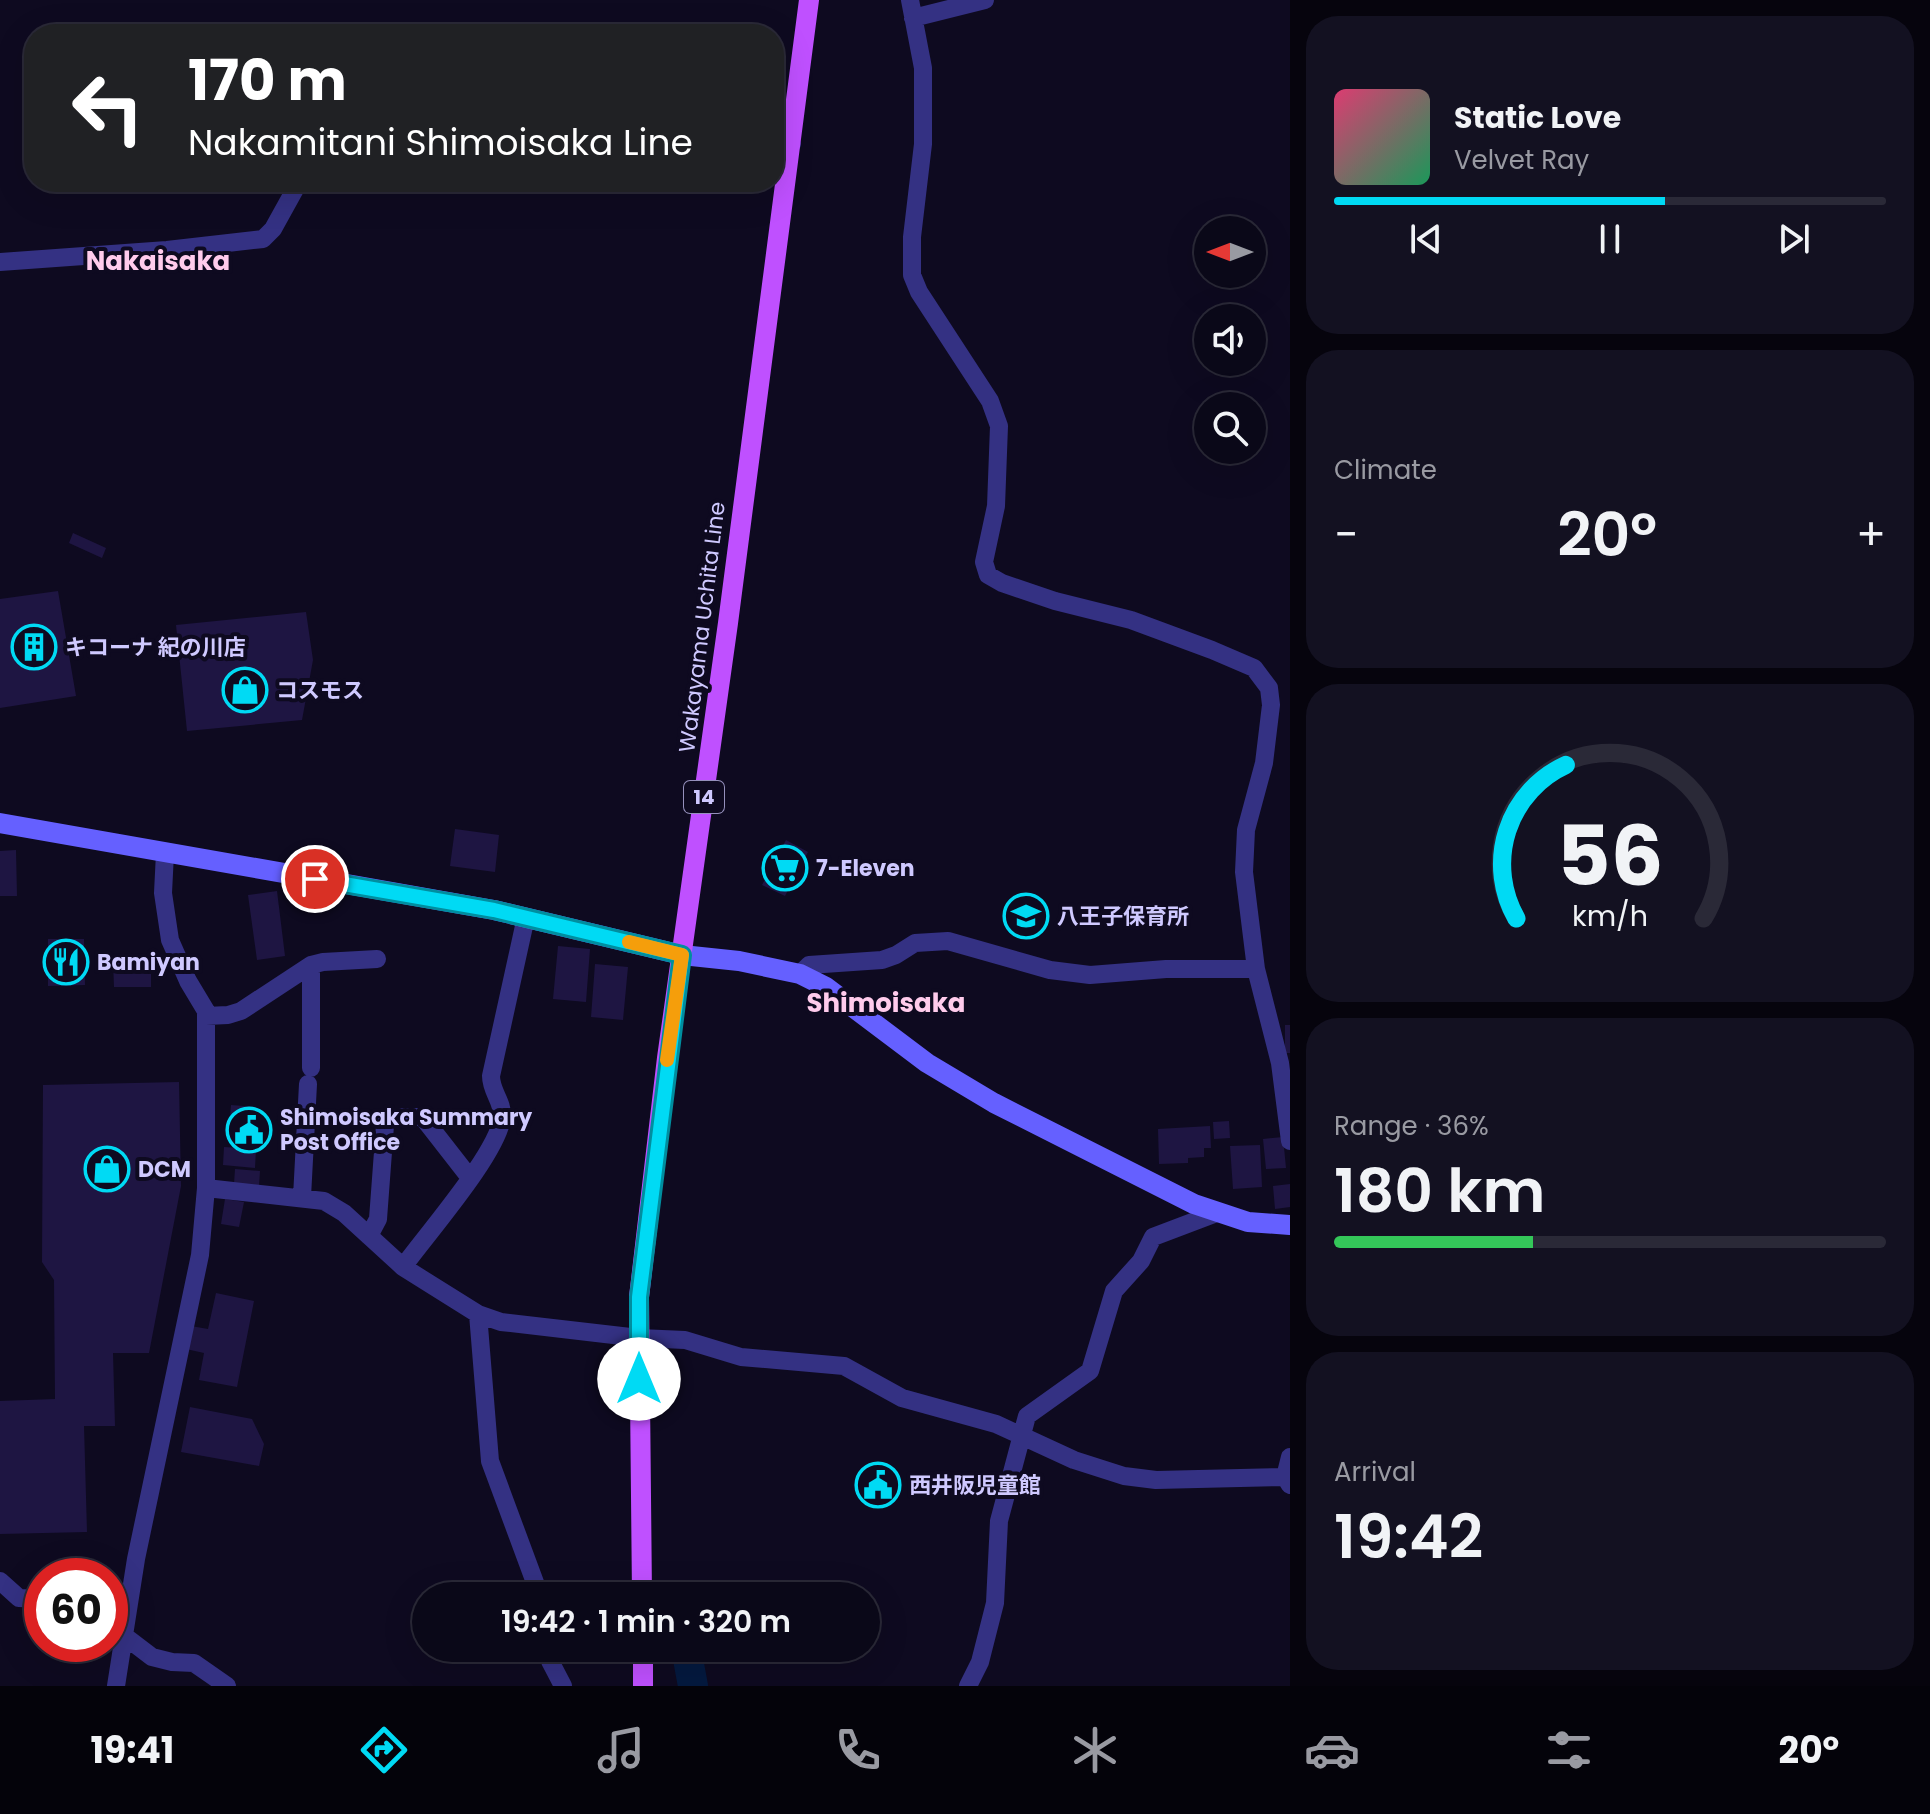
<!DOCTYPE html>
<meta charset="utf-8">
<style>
:root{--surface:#0a0818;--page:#131121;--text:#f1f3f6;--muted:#999aa2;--line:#2a2937;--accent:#00daf4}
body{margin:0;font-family:Poppins,"Noto Sans JP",sans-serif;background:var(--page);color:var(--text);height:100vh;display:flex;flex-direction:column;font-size:30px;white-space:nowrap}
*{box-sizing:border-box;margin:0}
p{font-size:26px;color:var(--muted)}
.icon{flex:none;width:44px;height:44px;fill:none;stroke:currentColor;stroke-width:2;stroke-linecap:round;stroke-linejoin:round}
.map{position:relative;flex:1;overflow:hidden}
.sheet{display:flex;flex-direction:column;gap:16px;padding:16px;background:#06040d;width:640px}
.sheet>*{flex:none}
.guide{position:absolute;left:24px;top:24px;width:760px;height:168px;border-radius:32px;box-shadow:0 8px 32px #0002,0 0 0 2px var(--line);background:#202124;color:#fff;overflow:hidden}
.needle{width:52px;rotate:270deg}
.controls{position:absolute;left:1194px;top:216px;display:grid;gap:16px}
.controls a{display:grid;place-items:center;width:72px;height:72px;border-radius:50%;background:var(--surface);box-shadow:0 8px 32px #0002,0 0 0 2px var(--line);font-size:40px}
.speed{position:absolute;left:24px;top:1558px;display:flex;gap:16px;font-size:40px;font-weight:700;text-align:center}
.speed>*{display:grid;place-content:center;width:104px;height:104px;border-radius:50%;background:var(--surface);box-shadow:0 8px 32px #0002,0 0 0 2px var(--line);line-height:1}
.speed .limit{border:12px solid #d22;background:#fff;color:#111}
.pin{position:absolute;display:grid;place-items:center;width:68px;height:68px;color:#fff;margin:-34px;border:4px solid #fff;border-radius:50%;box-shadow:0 2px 8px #0007}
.me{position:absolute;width:88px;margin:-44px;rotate:0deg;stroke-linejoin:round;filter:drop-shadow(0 0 6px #0008)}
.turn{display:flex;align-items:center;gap:28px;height:168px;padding:0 32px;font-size:36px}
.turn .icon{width:104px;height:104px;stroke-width:2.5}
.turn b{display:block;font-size:56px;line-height:68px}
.big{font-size:60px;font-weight:600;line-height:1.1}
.sheet .tile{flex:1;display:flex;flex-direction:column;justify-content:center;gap:12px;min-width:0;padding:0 28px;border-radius:32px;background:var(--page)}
.sheet .dial{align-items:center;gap:0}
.dial svg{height:208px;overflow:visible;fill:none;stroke:var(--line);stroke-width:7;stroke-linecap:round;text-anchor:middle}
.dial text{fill:var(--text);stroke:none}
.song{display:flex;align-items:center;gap:24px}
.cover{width:96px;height:96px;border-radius:12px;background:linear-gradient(135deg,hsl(340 70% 55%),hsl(150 70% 35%))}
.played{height:8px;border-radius:4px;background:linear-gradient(90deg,var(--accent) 60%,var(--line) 60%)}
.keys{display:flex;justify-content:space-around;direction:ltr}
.heat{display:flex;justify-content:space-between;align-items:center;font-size:44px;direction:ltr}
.charge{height:12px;border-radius:6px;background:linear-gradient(90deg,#34c759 36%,var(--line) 0)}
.trip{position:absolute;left:412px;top:1582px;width:468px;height:80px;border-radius:40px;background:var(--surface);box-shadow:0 8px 32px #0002,0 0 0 2px var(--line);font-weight:600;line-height:80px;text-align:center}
.menu{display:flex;height:128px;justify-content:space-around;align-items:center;background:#04030a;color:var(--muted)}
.menu .icon{width:56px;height:56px}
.menu .on{color:var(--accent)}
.menu b{font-size:36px;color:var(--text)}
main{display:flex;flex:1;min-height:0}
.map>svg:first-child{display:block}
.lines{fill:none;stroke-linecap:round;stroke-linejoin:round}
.river{stroke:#04193f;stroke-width:30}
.building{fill:#1e1542}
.street{stroke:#343183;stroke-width:18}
.secondary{stroke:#6560ff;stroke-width:20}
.primary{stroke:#bf50ff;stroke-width:20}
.route-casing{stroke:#008e9f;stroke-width:20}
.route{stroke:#00daf4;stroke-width:14}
.slow{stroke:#f59e0b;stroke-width:14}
.labels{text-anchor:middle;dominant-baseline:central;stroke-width:8;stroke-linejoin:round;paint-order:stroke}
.shield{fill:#0e0a20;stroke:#9590bc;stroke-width:2}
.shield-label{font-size:20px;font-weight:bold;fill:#cfc9ff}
.street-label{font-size:22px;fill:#cfc9ff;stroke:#0e0a20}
.poi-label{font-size:22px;font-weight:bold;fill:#cfc9ff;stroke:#0e0a20;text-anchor:start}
.quarter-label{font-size:26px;font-weight:bold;fill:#ffcbec;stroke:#0e0a20}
</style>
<main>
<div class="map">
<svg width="1290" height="1686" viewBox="0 0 1290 1686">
<rect width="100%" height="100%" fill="#0e0a20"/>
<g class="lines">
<!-- river -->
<path class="river" d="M686,1648L693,1686"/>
</g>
<!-- building -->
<path class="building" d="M73,533L106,548L102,558L69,543Z
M58,591L76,696L0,708V599Z
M306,612L313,660L302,720L187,731L176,625Z
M455,829L499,835L495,872L450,866Z
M786,840L808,852L785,896L762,885Z
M16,850L17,896H0V851Z
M277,891L285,956L257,960L248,895Z
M48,939H84L85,985L48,986Z
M558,946L590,949L586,1002L553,999Z
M151,960V987H114L113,961Z
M595,964L628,967L623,1020L591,1017Z
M1285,1025H1290V1053H1285Z
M179,1082L181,1186L149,1353H113L115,1426H84L87,1532L0,1534V1401L55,1399L54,1280L42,1262L43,1085Z
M231,1105L256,1107L255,1119L230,1117Z
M1229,1121L1230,1138L1214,1139L1213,1122Z
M238,1122L261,1124L260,1137L236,1136Z
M1210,1126L1211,1148H1204V1157L1188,1158V1163L1159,1164L1158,1129Z
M1283,1137L1286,1168L1266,1169L1263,1139Z
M1260,1145L1262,1187L1233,1189L1230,1146Z
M224,1147L256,1149L255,1168L223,1165Z
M235,1169L260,1171L259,1186L234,1184Z
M1290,1184V1207L1275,1209L1273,1186Z
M225,1199L244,1202L239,1227L221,1224Z
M216,1293L254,1301L237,1387L199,1380L204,1353L186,1349L191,1326L208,1329Z
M190,1407L252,1419L264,1444L259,1466L181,1452Z"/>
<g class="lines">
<!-- street -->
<path class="street" d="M910,0L923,68V144L912,237V275L919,292L990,401L999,426L996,506L984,562L988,575L1002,583L1055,601L1131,620L1212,650L1254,668L1269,688L1271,705L1264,763L1246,830L1244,872L1256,969L1280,1063L1290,1141
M913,18L985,0
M774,145L792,144
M0,262L167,250L263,239L273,229L299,182
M311,965L323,962L377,959
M800,974L809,965L882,960L896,955L915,943L948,941L1050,970L1090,975L1166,969H1256
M206,1016L228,1015L241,1011L311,965V1068
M206,1188L324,1201L344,1213L403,1267L478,1314L501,1322L639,1338L685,1340L741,1357L844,1366L902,1398L996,1424L1074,1460L1124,1476L1156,1480L1285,1477
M302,1197L308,1084
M369,1236L378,1219L385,1125L390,1117H419L424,1119L470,1178
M403,1267C426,1235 499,1152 502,1117C503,1101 491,1092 491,1076L526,917
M478,1314L490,1461L540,1596
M1290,1457L1285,1477L1290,1485
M0,1581L19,1598L42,1599
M110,1625L152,1657L172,1662L194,1663L227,1686
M556,1648L550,1655V1661L563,1686
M116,1686L136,1559L200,1255L206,1188V1011L188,981L170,940L163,893L165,853
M968,1686L980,1662L995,1603L999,1521L1027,1416L1090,1371L1114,1291L1141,1261L1153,1237L1219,1212"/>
<!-- secondary -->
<path class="secondary" d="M0,823L494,910L682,955L739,961L800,974L826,987L927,1063L994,1103L1194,1204L1248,1222L1290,1225"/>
<!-- primary -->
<path class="primary" d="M642,1596L639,1297L667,1058L728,623L809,0
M643,1648V1686"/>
</g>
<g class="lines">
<!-- route casing -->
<g class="route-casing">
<path id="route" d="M315,879L494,910L682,955L639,1297V1379"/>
</g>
<!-- route -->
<use href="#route" class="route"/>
<!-- slow -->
<path class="slow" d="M629,942L682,955L667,1060"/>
</g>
<!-- icons -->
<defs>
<g id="building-ring" transform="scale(2.3)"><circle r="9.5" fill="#0e0a20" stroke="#00daf4" stroke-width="1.5"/><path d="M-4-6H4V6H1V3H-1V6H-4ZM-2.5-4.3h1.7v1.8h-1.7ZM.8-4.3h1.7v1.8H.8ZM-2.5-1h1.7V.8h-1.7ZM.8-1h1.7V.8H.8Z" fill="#00daf4"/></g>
<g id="shop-ring" transform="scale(2.3)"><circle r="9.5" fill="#0e0a20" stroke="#00daf4" stroke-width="1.5"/><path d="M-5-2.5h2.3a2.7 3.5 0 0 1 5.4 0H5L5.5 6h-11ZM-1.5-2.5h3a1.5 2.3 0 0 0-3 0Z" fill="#00daf4"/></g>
<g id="supermarket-ring" transform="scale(2.3)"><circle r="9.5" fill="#0e0a20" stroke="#00daf4" stroke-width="1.5"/><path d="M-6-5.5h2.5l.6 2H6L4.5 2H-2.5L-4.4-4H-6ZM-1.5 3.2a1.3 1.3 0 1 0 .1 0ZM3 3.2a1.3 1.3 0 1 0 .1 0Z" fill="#00daf4"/></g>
<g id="school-ring" transform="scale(2.3)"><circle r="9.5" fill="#0e0a20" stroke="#00daf4" stroke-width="1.5"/><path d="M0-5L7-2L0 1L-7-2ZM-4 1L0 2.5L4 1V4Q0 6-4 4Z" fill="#00daf4"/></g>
<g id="restaurant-ring" transform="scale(2.3)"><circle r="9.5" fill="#0e0a20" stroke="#00daf4" stroke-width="1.5"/><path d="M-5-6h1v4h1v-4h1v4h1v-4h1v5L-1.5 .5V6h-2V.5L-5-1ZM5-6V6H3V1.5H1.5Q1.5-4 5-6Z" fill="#00daf4"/></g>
<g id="civic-ring" transform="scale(2.3)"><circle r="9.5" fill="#0e0a20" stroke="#00daf4" stroke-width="1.5"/><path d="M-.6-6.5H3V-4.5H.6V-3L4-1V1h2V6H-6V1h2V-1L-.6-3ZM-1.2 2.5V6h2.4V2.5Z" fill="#00daf4"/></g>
</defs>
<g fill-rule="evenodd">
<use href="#building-ring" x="34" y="647"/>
<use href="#shop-ring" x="245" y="690"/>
<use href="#supermarket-ring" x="785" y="868"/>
<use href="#school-ring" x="1026" y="916"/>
<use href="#restaurant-ring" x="66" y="962"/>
<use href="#civic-ring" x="249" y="1130"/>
<use href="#shop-ring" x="107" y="1169"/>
<use href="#civic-ring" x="878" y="1485"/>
</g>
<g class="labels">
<!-- shield labels -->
<rect class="shield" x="684" y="781" width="40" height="32" rx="6"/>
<g class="shield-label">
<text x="704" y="797">14</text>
</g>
<!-- street labels -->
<g class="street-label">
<text transform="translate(702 627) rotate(-83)">Wakayama Uchita Line</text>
</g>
<!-- poi labels -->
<g class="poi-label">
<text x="65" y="647">キコーナ 紀の川店</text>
<text x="276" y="690">コスモス</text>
<text x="816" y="868">7-Eleven</text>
<text x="1057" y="916">八王子保育所</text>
<text x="97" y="962">Bamiyan</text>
<text x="280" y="1117">Shimoisaka Summary<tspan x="280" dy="25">Post Office</tspan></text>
<text x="138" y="1169">DCM</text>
<text x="909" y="1485">西井阪児童館</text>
</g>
<!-- quarter labels -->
<g class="quarter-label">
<text x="158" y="261">Nakaisaka</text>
<text x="886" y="1003">Shimoisaka</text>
</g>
</g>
</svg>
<div class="controls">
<a><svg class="needle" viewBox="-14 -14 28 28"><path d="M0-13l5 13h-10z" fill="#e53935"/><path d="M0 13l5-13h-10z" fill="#999aa2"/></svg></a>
<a><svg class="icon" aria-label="sound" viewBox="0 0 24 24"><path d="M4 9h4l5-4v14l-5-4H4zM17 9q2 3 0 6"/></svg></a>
<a><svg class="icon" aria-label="search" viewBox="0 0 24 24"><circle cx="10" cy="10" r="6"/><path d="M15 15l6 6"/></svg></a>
</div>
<div class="speed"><div class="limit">60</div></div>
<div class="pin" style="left:315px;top:879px;background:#d93025"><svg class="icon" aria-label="arrive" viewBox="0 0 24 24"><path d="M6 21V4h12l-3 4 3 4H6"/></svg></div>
<svg class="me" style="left:639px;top:1379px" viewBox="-20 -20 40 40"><circle r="19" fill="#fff"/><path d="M0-13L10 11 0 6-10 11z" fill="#00daf4"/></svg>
<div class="trip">19:42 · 1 min · 320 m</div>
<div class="guide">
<div class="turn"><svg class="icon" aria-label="left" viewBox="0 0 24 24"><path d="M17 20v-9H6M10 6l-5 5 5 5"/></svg><div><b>170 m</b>Nakamitani Shimoisaka Line</div></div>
</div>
</div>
<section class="sheet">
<div class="tile">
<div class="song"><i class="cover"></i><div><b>Static Love</b><p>Velvet Ray</p></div></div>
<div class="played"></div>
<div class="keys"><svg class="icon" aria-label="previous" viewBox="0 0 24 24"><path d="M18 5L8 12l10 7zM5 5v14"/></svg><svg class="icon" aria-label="pause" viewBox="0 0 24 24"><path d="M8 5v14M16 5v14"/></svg><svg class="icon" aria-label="next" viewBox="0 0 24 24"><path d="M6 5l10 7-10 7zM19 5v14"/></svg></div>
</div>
<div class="tile"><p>Climate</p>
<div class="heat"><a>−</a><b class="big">20°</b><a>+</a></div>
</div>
<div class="tile dial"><svg viewBox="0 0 100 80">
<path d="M14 69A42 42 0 1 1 86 69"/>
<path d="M14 69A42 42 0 0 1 33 10" stroke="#00daf4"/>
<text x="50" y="56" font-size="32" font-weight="700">56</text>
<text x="50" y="72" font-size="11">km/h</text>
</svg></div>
<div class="tile"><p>Range · 36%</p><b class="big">180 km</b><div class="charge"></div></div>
<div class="tile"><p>Arrival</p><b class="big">19:42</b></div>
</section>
</main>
<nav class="menu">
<b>19:41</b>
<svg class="icon on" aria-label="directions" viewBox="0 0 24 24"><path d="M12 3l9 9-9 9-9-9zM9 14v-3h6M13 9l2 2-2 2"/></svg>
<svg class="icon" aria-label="music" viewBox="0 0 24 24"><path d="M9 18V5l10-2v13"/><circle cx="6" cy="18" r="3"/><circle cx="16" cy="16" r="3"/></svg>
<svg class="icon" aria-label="phone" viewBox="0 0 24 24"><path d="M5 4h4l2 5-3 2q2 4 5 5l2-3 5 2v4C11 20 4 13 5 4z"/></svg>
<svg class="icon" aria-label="climate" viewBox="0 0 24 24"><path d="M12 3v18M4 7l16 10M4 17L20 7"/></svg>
<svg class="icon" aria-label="car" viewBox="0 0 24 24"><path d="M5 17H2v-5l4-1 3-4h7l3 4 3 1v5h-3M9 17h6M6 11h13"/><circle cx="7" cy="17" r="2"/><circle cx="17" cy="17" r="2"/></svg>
<svg class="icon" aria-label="filters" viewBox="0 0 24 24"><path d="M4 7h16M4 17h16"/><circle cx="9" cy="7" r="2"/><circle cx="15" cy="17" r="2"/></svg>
<b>20°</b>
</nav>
